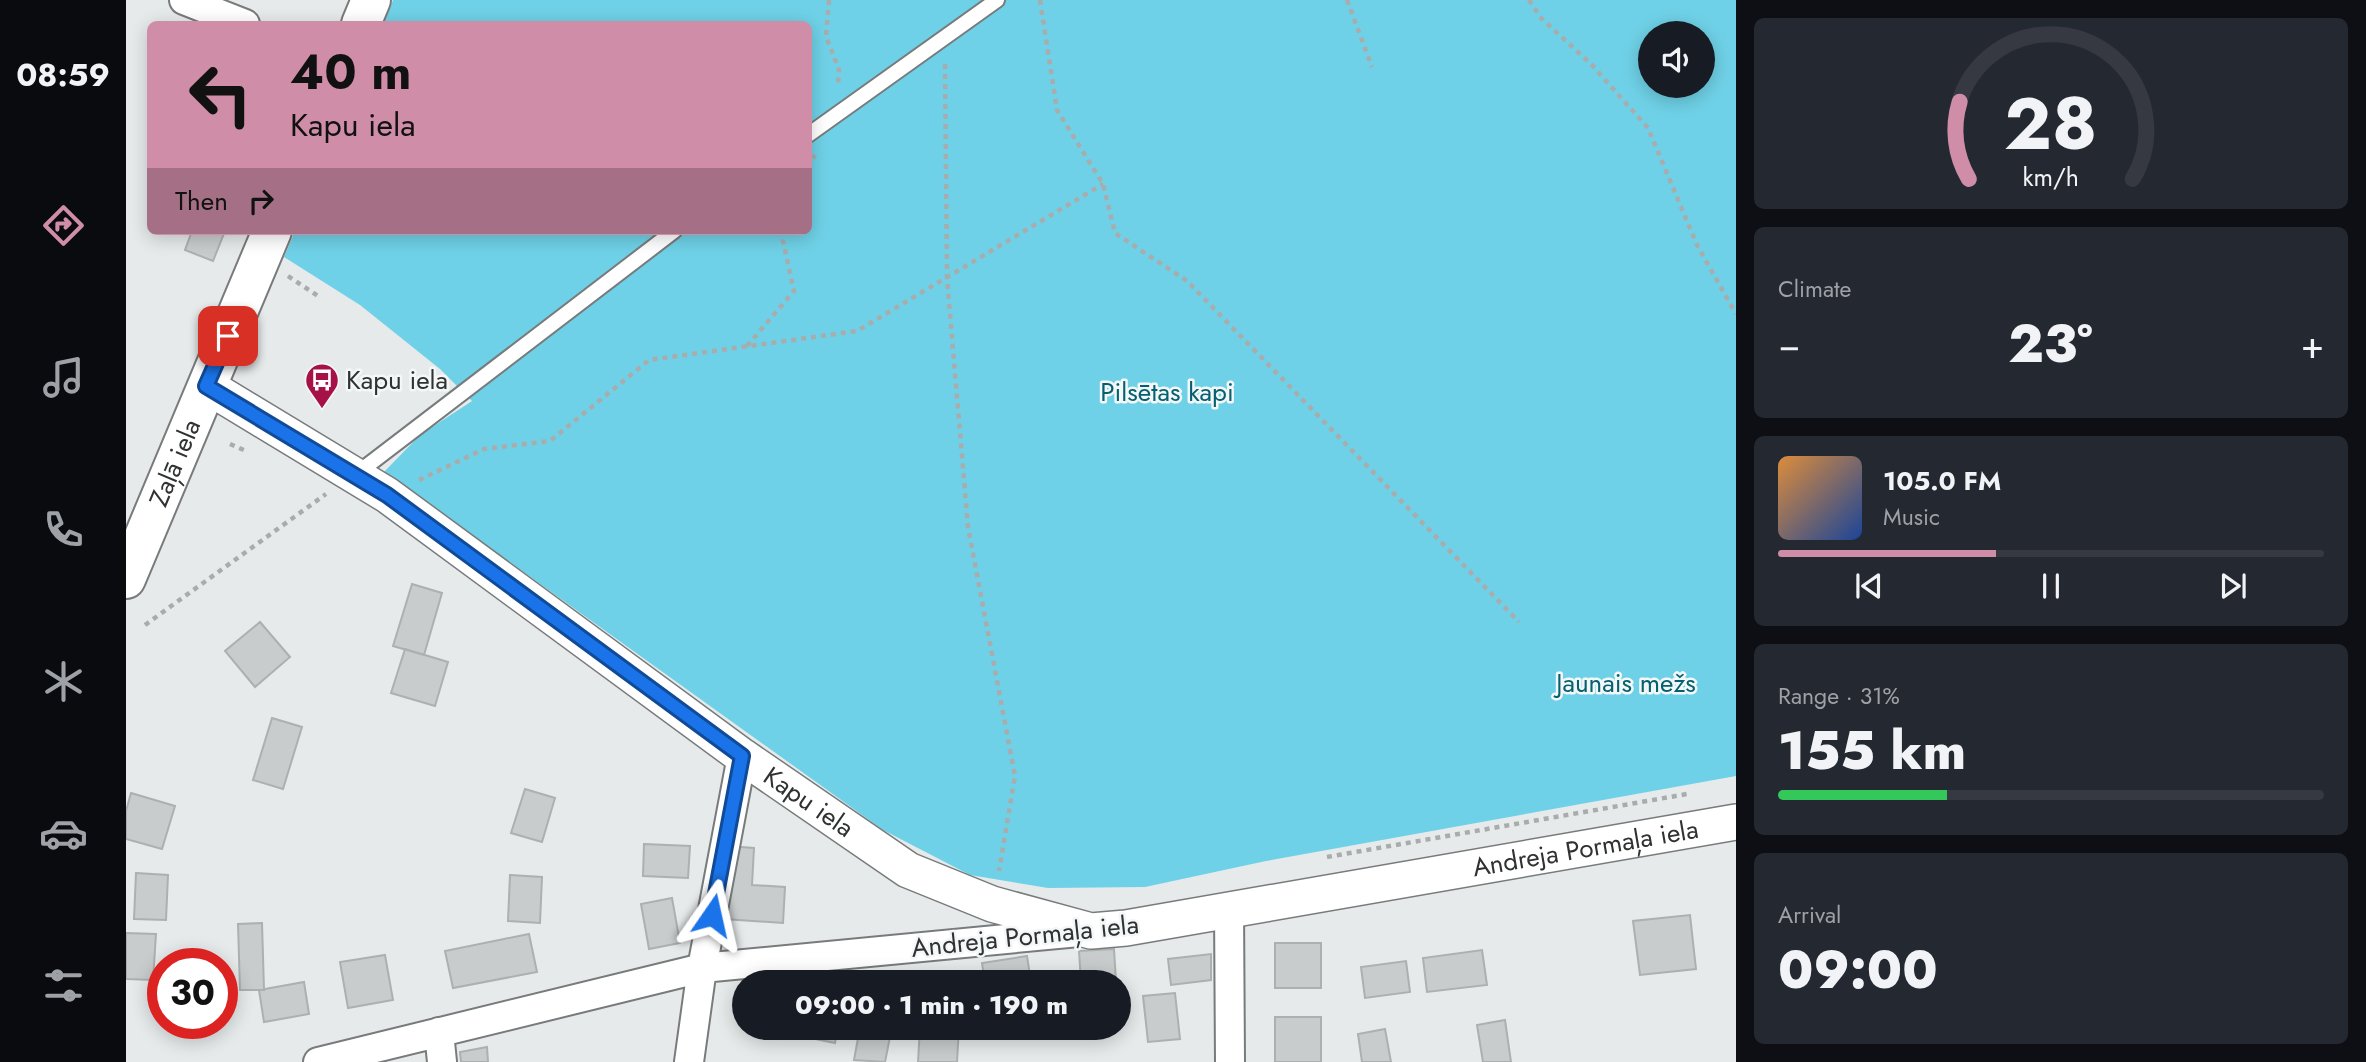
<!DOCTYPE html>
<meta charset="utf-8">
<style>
:root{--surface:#171b24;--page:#242831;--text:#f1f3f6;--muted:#9ea1a6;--line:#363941;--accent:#cf8da8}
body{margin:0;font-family:Jost,sans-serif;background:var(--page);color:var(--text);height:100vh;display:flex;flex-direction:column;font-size:26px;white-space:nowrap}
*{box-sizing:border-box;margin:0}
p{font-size:23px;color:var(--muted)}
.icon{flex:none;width:38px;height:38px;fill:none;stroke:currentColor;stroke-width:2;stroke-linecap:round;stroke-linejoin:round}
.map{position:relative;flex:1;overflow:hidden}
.sheet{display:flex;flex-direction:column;gap:18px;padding:18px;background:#0d0f14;width:630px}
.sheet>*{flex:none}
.top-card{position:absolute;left:21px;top:21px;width:665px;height:214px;border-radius:10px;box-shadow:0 4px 18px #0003;background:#cf8da8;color:#111;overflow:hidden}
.fabs{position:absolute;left:1512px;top:21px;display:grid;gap:14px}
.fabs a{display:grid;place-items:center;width:77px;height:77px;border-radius:50%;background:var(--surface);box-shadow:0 4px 18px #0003;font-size:35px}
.speed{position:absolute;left:21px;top:948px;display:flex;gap:14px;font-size:35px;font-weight:700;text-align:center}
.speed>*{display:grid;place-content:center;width:91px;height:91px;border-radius:50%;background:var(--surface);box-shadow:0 4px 18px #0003;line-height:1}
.speed .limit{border:10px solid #d22;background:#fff;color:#111}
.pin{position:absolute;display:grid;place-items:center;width:60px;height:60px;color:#fff;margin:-30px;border-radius:14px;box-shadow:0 4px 10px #0006}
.me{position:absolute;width:77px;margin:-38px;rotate:11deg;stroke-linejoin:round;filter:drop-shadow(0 0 5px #0008)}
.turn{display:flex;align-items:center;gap:24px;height:147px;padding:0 28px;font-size:32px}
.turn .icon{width:91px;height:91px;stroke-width:2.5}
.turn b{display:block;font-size:49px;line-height:60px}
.then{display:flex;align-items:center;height:66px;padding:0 28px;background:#0003;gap:14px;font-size:26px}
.big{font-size:52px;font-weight:800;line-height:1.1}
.sheet .card{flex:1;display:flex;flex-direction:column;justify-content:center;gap:10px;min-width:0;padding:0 24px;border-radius:10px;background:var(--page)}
.sheet .dial{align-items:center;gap:0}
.dial svg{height:182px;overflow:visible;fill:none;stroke:var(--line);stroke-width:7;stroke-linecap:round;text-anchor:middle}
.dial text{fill:var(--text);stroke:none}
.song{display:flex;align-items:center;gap:21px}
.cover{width:84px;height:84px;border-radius:10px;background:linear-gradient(135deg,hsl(30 70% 55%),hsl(220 70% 35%))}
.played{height:7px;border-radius:4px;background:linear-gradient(90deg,var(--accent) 40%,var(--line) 40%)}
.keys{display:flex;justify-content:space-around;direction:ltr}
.heat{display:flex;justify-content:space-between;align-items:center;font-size:38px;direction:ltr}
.charge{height:10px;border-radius:5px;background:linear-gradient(90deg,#34c759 31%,var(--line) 0)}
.trip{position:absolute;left:606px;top:970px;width:399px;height:70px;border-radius:35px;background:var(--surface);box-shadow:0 4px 18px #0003;font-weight:800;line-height:70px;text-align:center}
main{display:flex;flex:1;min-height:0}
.menu{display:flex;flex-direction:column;width:126px;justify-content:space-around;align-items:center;background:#090b0e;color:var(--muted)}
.menu .icon{width:49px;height:49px}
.menu .selected{color:var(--accent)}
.menu b{font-size:32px;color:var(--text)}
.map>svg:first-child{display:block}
.green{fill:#6fd1e7;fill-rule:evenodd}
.building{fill:#c9cccd;stroke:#adb0b1;stroke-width:2}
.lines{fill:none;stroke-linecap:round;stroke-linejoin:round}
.service-casing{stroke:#787b7c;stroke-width:18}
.minor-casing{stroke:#787b7c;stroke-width:32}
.tertiary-casing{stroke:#787b7c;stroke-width:38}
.secondary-casing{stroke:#787b7c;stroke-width:42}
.path{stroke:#a9acac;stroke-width:4.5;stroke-dasharray:5 5;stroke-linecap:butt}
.service{stroke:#fff;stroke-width:14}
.minor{stroke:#fff;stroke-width:28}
.tertiary{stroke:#fff;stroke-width:35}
.secondary{stroke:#fff;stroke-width:38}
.route-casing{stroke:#114b97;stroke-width:18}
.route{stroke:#1a73e8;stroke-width:12}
.labels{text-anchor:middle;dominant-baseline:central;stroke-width:5;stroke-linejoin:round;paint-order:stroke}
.poi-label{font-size:26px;fill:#303131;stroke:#f3f7f8;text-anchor:start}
.park-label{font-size:26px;fill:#056070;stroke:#f3f7f8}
.street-label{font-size:26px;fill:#303131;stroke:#f3f7f8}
</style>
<main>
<nav class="menu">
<b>08:59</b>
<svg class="icon selected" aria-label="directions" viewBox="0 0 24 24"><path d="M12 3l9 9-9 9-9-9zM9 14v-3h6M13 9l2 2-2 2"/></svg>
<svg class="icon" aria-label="music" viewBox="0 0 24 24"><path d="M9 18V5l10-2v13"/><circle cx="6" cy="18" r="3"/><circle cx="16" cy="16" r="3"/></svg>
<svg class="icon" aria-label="phone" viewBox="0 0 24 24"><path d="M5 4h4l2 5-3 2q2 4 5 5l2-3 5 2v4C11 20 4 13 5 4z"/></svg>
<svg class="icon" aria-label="climate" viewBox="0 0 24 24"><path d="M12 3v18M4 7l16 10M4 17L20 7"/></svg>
<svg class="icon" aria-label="car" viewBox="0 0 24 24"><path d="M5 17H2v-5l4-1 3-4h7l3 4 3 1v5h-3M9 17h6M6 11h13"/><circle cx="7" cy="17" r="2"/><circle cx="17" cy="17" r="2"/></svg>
<svg class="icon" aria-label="filters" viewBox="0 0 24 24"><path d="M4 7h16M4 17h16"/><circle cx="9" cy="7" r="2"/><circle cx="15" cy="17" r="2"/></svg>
</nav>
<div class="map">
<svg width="1610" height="1062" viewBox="0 0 1610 1062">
<rect width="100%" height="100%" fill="#e6eaeb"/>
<!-- green -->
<path class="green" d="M267,0H1610V776L1140,861L1019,887L922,888L844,875L757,830L258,472L294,435L346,401L314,369L234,305L158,257L169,231H682V24H257ZM1524,33H1577V86H1524Z"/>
<!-- building -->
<path class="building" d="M66,231H99L87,261L59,250Z
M286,584L316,593L298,655L267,646Z
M134,622L164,657L129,687L99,651Z
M279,649L322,662L309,706L265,693Z
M146,718L176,727L157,789L127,780Z
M399,789L429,798L416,842L385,833Z
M5,793L49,806L36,849L0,839V811Z
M518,844L564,846L562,878L517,876Z
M601,846L628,848L626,885L659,887L657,923L598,919Z
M10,873L42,875L40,920L8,919Z
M384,875L416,877L414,923L382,921Z
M546,898L554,943L523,949L515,904Z
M1564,915L1570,969L1514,975L1507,921Z
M136,923L138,990H114L112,924Z
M0,933L30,934L27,980L0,979Z
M403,934L411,972L327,988L319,951Z
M1149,943H1195V988H1149Z
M988,949L990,982H955L953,951Z
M1356,950L1361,985L1301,992L1297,958Z
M1085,954V980L1045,985L1042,959Z
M259,955L267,1000L222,1008L214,962Z
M901,956L905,982H859L856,963Z
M1280,961L1284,992L1239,998L1235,967Z
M178,982L183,1014L138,1022L133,990Z
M1049,993L1054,1039L1022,1042L1017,996Z
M1149,1017H1195V1062H1149Z
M1379,1020L1385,1062H1357L1351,1025Z
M666,1027H712L709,1043L665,1034Z
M734,1027H766L759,1062L728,1060Z
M794,1027H833L831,1062H792Z
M902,1027H948V1030L903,1034Z
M1259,1029L1265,1062H1236L1232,1034Z
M361,1047L362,1062H335L334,1052Z"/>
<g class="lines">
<!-- service casing -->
<g class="service-casing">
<path id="service" d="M682,135L871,0
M229,475L548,231"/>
</g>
<!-- minor casing -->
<g class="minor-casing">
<path id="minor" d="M58,0L119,24
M1103,908L1104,1062
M313,1032L316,1062
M192,1062L576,968L953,932
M563,1062L576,968L616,756"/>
</g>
<!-- tertiary casing -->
<g class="tertiary-casing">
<g id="tertiary">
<path id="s1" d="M81,386L261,495L616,756L782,870L866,904L965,931L1000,928L1610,822"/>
</g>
</g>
<!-- secondary casing -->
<g class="secondary-casing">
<g id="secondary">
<path d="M235,24L245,0"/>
<path id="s2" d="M0,579L146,231"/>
</g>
</g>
<!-- path -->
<path class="path" d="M703,0L700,36L713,70L712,85
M914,0L931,110L977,184L989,233L1061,281L1393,622
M1221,0L1246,67
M1403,0L1415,18L1465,64L1522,128L1571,245L1610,314
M819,64L821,278L842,527L889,776L873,871
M682,167L689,155
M162,276L192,296
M621,346L668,291L657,241L660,231
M104,444L120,451
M293,480L358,449L424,441L523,360L731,331L977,184
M19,625L200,494
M1201,857L1561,794"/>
<!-- service -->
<use href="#service" class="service"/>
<!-- minor -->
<use href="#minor" class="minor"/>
<!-- tertiary -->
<use href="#tertiary" class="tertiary"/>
<!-- secondary -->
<use href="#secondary" class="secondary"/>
</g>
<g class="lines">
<!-- route casing -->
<g class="route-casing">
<path id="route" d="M102,336L80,386L261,495L616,756L586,915"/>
</g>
<!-- route -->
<use href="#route" class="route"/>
</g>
<!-- icons -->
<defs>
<g id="bus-pin" transform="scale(1.75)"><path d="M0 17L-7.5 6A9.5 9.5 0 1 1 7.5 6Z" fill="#a61148" stroke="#f3f7f8"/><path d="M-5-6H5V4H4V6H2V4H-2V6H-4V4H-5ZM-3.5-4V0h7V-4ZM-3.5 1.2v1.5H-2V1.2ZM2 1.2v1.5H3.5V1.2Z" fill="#fff"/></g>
</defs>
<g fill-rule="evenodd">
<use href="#bus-pin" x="196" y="380"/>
</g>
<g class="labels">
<!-- poi labels -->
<g class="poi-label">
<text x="220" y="380">Kapu iela</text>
</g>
<!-- park labels -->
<g class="park-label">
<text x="1041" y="392">Pilsētas kapi</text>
<text x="1500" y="683">Jaunais mežs</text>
</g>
<!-- street labels -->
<g class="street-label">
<text stroke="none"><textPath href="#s2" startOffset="126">Zaļā iela</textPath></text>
<text stroke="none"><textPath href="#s1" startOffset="732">Kapu iela</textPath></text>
<text stroke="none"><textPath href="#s1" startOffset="1547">Andreja Pormaļa iela</textPath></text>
<text transform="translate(899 936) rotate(-6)">Andreja Pormaļa iela</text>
</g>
</g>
</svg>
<div class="fabs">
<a><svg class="icon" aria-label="sound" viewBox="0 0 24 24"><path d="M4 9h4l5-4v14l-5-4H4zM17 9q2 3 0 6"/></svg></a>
</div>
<div class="speed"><div class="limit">30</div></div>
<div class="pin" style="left:102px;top:336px;background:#d93025"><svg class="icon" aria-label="arrive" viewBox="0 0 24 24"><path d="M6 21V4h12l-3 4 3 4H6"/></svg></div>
<svg class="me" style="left:586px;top:915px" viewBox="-20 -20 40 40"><path d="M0-17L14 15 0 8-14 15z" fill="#1a73e8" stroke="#fff" stroke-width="4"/></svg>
<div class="trip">09:00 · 1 min · 190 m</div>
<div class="top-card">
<div class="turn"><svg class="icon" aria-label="left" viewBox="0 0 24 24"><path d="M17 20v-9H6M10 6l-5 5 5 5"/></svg><div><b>40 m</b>Kapu iela</div></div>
<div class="then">Then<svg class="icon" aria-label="right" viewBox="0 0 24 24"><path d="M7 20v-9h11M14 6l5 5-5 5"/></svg></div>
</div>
</div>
<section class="sheet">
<div class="card dial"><svg viewBox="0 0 100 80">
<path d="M14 69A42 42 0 1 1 86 69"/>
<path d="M14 69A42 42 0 0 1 10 35" stroke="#cf8da8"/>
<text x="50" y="56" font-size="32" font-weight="700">28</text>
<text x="50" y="72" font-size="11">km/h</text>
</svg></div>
<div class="card"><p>Climate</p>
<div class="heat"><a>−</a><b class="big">23°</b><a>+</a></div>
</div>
<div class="card">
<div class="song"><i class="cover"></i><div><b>105.0 FM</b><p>Music</p></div></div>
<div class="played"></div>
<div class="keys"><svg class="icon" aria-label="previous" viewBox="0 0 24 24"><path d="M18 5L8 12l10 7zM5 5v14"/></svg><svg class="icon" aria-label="pause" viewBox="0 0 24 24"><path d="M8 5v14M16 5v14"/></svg><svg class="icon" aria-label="next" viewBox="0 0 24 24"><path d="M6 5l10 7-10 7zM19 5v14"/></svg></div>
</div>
<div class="card"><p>Range · 31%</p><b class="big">155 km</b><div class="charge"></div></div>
<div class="card"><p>Arrival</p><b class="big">09:00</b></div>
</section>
</main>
